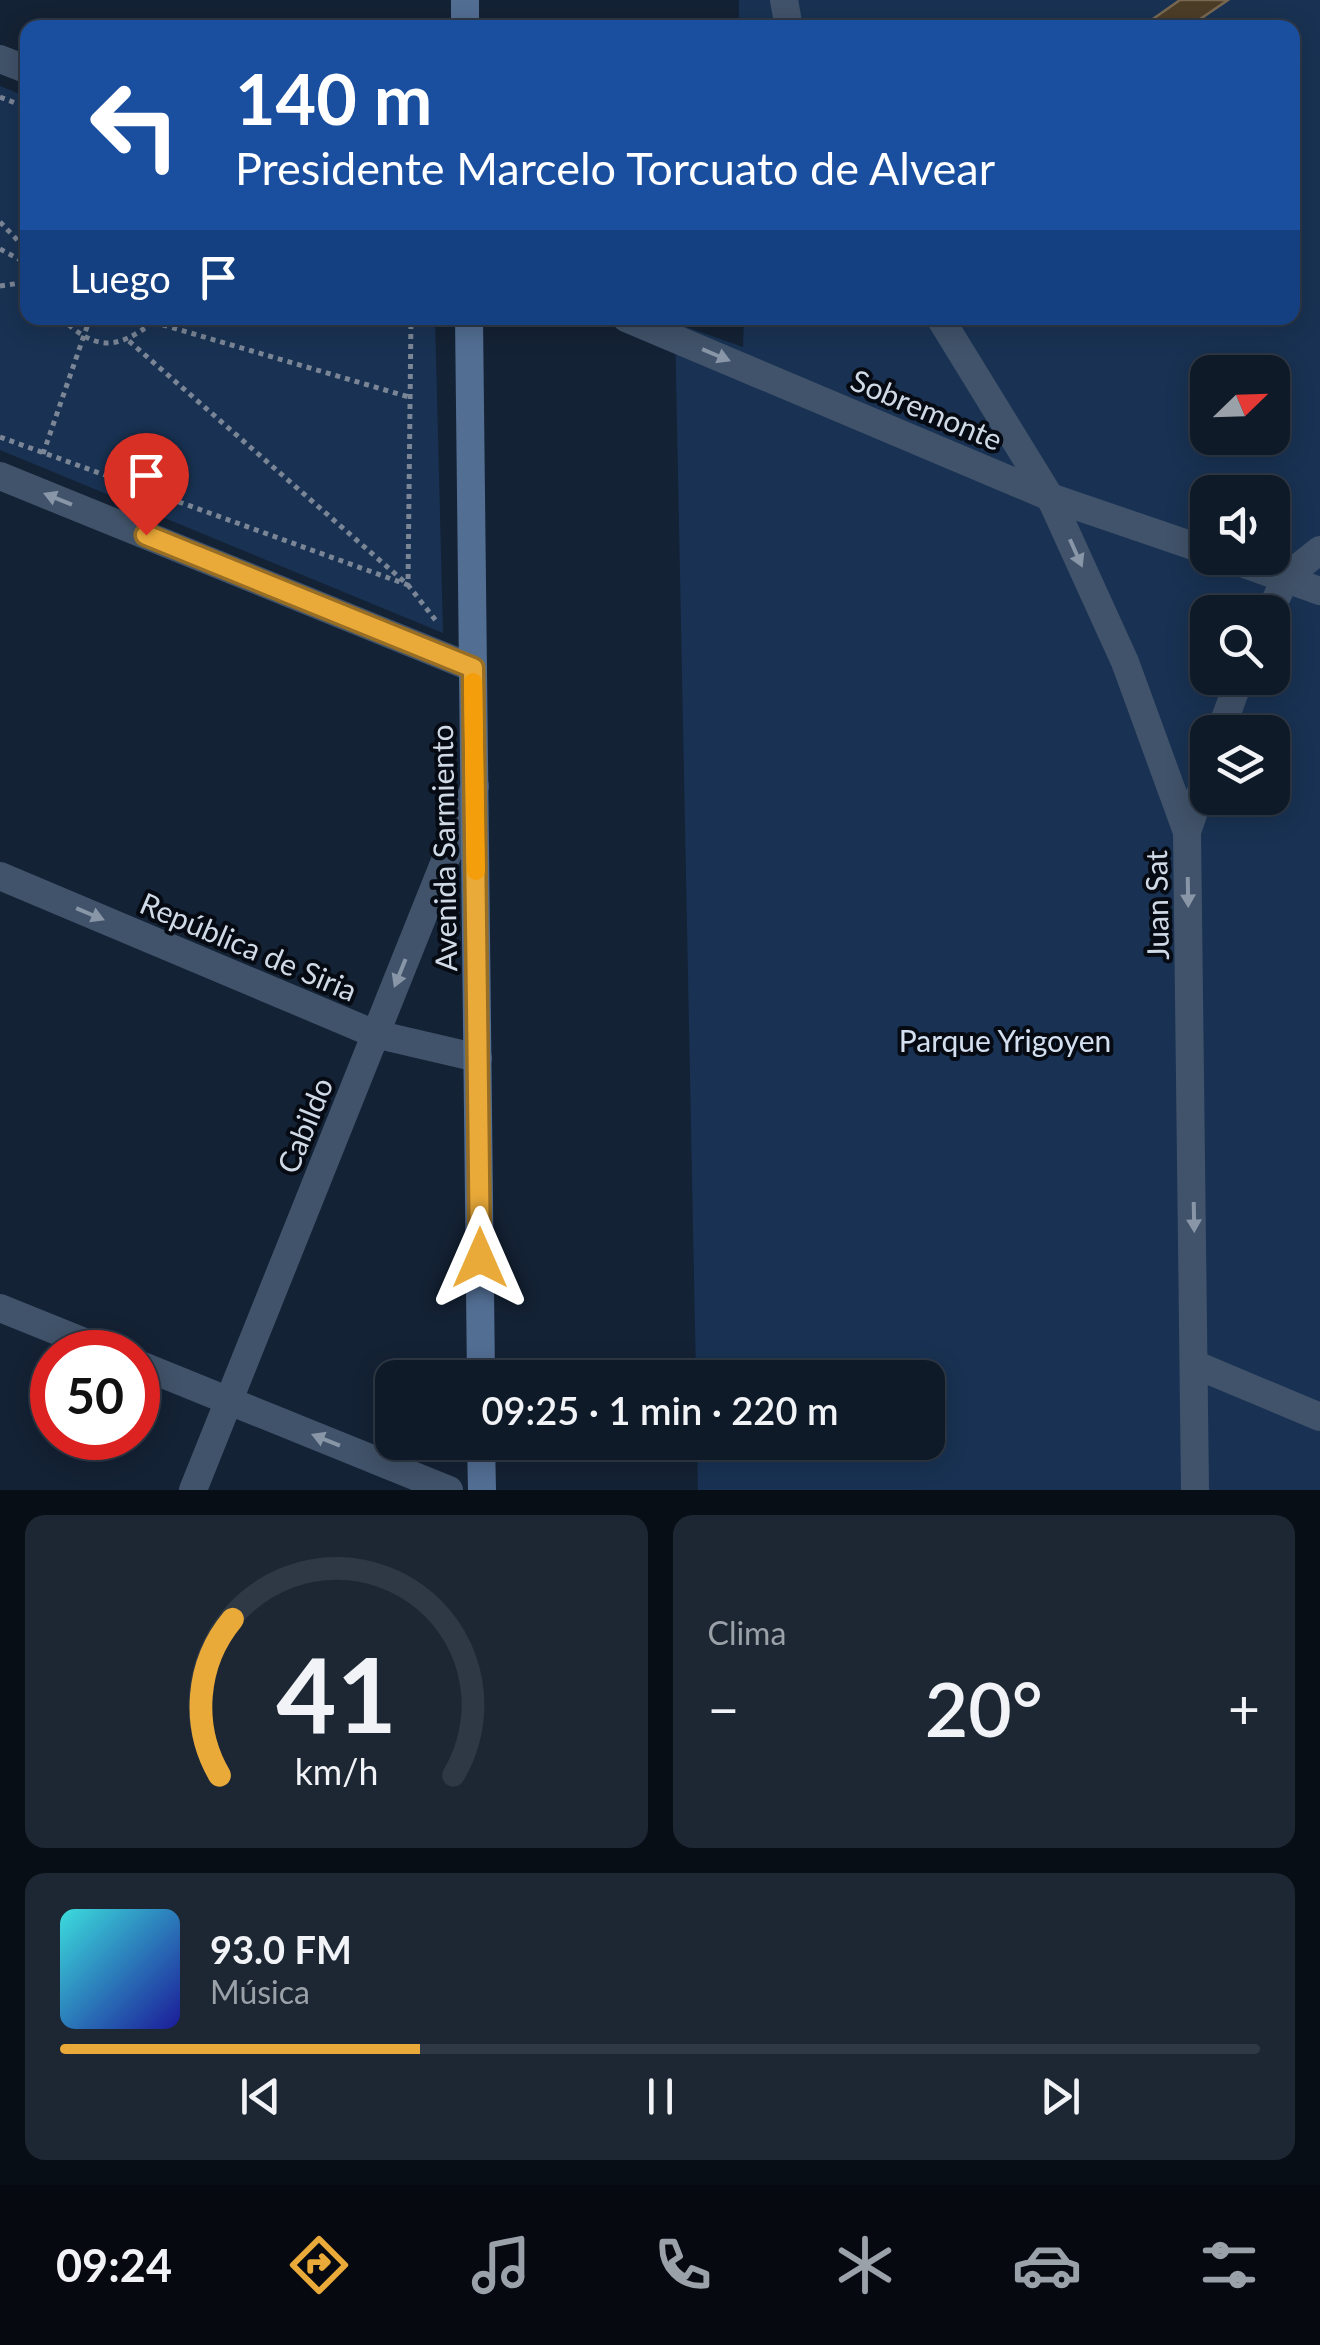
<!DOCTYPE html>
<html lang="es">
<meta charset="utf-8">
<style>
:root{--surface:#0f1a28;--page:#1d2734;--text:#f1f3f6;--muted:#9ba1a8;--line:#2f3845;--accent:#eaaa39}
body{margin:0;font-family:Lato,sans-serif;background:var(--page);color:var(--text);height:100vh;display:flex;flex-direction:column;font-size:38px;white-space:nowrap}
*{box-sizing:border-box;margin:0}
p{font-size:32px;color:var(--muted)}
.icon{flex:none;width:55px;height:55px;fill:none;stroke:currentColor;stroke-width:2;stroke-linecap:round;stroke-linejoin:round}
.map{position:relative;height:1490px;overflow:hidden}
.panel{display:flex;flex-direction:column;gap:25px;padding:25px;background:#080e16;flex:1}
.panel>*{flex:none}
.hud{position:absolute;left:20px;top:20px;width:1280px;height:305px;border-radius:20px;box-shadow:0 5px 25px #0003,0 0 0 2px var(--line);background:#1a4fa0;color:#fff;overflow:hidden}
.needle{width:65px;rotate:67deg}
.buttons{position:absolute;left:1190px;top:355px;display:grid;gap:20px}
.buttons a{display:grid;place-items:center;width:100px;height:100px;border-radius:20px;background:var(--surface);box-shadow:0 5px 25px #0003,0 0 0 2px var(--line);font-size:50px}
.speed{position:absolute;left:30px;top:1330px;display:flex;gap:20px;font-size:50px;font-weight:700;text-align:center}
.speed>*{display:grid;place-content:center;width:130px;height:130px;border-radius:50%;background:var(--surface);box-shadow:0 5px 25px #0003,0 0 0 2px var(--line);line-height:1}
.speed .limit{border:15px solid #d22;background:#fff;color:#111}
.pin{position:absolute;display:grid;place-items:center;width:85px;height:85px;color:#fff;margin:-102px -42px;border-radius:50% 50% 50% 0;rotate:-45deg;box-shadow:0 0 10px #0007}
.pin .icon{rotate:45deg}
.me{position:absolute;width:110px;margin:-55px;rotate:0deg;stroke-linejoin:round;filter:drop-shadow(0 0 8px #0008)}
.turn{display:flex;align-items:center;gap:35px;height:210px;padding:0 50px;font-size:45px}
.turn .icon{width:130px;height:130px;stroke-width:2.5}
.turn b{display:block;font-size:70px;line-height:85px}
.then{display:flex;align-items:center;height:95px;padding:0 50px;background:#0003;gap:20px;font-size:38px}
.big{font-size:75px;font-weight:600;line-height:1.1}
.panel .tile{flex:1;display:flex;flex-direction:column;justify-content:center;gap:15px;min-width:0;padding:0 35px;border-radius:20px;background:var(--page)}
.panel .dial{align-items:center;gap:0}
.dial svg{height:260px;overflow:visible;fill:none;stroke:var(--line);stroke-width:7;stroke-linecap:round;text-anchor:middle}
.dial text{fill:var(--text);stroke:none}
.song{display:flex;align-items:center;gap:30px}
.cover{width:120px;height:120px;border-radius:15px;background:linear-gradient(135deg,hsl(180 70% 55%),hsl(240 70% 35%))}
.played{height:10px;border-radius:5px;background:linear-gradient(90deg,var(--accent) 30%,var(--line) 30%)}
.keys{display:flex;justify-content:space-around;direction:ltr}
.heat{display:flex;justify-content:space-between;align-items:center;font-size:55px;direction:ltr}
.panel .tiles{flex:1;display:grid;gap:25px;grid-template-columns:1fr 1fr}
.tile:last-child{grid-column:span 2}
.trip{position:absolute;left:375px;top:1360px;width:570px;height:100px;border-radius:20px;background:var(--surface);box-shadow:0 5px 25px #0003,0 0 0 2px var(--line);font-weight:600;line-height:100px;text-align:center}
.menu{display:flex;height:160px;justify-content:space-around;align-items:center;background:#060a10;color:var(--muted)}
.menu .icon{width:70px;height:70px}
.menu .current{color:var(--accent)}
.menu b{font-size:45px;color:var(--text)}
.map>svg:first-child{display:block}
.green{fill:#193253;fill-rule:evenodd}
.building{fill:#4c3d27;stroke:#786851;stroke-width:2.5}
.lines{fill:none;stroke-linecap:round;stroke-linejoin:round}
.path{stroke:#7a8595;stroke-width:5;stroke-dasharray:5 5;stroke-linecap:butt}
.minor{stroke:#41536a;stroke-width:28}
.tertiary{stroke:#41536a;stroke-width:28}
.secondary{stroke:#526e93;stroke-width:28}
.oneway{fill:#8896a8}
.route-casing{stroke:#986e25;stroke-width:25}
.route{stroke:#eaaa39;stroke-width:18}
.slow{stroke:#f59e0b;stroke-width:18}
.labels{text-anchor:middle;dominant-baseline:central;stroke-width:8;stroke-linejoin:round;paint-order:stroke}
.street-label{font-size:30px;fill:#d0d9e6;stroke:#060b13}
.park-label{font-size:30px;fill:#d4e0f0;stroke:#060b13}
</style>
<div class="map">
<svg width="1320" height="1490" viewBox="0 0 1320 1490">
<rect width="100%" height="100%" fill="#142235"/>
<!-- green -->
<path class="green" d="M739,0H1320V1490H698L697,1443L928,1442V1378L696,1377L675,323L743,347L744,318H1292V28L739,27ZM1208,372H1272V438H1208ZM1208,492H1272V558H1208ZM1208,612H1272V678H1208ZM1208,732H1272V798H1208Z
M0,86L27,97L28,318H435L443,633L0,450Z"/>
<!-- building -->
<path class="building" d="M1180,0H1228L1187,28H1140Z"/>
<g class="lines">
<!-- path -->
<path class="path" d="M0,97L28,108
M0,222L28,251
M0,249L28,264
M0,286L28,282
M61,318C95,350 116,351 153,322V318
M153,322L409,397
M129,341L408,585L437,622
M0,437L408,585L411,318
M43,454L90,318"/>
<!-- minor -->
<path class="minor" d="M784,0L789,28
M940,318L1050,497L1125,662L1187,832L1195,1490
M0,476L473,668
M1270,612L1286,577L1320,550
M1220,732L1240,678
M1187,832L1208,771
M0,876L375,1034
M0,1308L109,1352
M138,1364L449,1490
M1196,1365L1320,1417"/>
<!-- tertiary -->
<path class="tertiary" d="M0,59L28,70
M626,318L1050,497L1208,551
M1228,558L1320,591
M375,1034L478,1058
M193,1490L475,786"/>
<!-- secondary -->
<path class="secondary" d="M465,0V28
M469,318L481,1378
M481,1442L482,1490"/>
</g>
<!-- one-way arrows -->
<defs><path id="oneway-solid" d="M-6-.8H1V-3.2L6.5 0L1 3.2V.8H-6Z" transform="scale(2.5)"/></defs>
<g class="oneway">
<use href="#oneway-solid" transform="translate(716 355) rotate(23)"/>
<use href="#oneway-solid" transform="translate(58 499) rotate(-158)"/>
<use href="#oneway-solid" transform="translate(1076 553) rotate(66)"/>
<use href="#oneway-solid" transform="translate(1188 892) rotate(89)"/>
<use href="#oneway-solid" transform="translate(90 914) rotate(23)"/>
<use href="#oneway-solid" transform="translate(400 973) rotate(112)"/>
<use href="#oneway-solid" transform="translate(1194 1217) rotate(89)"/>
<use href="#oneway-solid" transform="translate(326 1440) rotate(-158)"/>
</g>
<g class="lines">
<!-- route casing -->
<g class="route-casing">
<path id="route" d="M146,535L473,668L480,1258"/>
</g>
<!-- route -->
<use href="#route" class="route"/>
<!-- slow -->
<path class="slow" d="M473,682L476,871"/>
</g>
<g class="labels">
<!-- street labels -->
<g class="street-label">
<text transform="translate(927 409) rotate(23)">Sobremonte</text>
<text transform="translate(443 848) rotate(-91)">Avenida Sarmiento</text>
<text transform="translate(1156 905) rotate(-91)">Juan Sat</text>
<text transform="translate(249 946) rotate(23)">República de Siria</text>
<text transform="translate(304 1125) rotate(-68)">Cabildo</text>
</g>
<!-- park labels -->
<g class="park-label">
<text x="1005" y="1040">Parque Yrigoyen</text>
</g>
</g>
</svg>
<div class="buttons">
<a><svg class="needle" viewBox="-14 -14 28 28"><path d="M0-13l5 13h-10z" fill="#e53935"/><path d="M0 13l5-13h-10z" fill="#9ba1a8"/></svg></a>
<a><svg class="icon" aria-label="sound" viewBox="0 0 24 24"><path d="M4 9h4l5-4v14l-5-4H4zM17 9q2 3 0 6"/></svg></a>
<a><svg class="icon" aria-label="search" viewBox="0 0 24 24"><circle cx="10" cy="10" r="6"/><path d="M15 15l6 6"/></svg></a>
<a><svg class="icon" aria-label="layers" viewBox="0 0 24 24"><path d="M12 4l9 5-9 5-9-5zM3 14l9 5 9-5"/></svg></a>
</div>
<div class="speed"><div class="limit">50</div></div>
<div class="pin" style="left:146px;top:535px;background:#d93025"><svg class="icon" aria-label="arrive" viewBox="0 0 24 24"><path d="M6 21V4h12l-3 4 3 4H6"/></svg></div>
<svg class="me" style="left:480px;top:1258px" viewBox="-20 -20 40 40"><path d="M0-17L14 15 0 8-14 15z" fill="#eaaa39" stroke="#fff" stroke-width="4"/></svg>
<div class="trip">09:25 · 1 min · 220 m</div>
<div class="hud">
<div class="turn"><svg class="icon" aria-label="left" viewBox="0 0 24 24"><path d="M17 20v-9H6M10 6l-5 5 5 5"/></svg><div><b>140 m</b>Presidente Marcelo Torcuato de Alvear</div></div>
<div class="then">Luego<svg class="icon" aria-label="arrive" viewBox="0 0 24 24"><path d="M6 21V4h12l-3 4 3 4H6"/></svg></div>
</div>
</div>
<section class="panel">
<div class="tiles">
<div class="tile dial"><svg viewBox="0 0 100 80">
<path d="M14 69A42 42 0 1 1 86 69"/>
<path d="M14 69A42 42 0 0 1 18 21" stroke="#eaaa39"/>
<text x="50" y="56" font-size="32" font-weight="700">41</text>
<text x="50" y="72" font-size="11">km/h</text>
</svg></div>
<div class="tile"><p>Clima</p>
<div class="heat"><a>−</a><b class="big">20°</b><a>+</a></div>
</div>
<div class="tile">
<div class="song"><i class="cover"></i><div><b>93.0 FM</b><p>Música</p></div></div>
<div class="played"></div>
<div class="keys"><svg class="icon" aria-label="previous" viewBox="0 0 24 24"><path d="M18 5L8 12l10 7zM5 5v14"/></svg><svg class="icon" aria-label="pause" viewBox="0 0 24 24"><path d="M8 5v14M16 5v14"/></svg><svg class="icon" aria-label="next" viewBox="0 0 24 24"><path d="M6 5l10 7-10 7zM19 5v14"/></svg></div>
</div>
</div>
</section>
<nav class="menu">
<b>09:24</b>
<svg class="icon current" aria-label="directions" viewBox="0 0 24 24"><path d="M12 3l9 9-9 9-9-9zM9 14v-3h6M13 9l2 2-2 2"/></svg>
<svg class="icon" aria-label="music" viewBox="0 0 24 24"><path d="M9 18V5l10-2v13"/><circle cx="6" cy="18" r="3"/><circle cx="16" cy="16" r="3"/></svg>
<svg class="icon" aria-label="phone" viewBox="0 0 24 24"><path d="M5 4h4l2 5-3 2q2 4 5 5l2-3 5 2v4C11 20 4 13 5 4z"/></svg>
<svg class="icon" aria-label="climate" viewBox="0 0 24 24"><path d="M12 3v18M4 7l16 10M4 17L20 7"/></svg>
<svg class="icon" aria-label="car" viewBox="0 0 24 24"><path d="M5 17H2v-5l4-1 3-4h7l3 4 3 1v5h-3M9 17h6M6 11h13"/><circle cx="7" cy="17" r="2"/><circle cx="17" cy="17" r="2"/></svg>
<svg class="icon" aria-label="filters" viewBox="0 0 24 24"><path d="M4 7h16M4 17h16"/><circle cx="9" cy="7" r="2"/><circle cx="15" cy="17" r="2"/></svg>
</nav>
